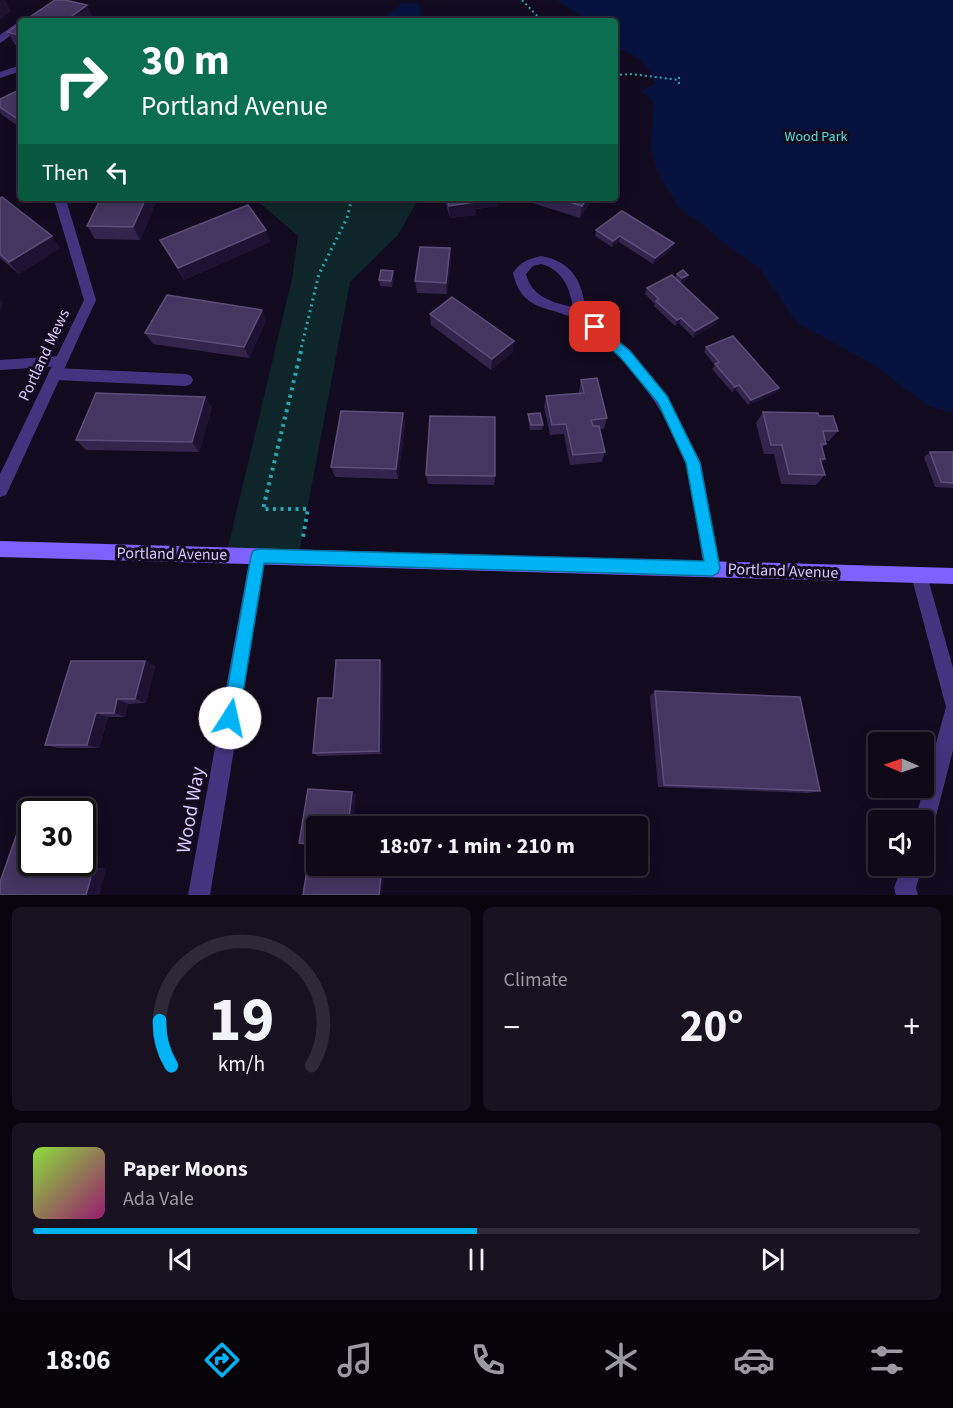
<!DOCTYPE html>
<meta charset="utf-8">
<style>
:root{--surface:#0e0817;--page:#171120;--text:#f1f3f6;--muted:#9b9aa1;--line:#2e2936;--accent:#00b3f5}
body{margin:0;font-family:"Source Sans 3",sans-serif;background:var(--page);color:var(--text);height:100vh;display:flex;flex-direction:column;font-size:22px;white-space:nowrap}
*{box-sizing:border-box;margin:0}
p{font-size:20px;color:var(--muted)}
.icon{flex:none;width:33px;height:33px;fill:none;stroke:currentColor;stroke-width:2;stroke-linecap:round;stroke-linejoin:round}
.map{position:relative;height:895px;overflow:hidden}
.sheet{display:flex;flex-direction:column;gap:12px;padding:12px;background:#08040d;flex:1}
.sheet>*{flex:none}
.hud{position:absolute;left:18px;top:18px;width:600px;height:183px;border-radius:6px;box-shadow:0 3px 15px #0003,0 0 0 2px var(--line);background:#0b6e4f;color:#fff;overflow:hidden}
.needle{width:39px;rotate:272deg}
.fabs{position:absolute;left:868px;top:732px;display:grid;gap:12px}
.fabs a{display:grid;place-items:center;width:66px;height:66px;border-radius:6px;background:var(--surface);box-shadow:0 3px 15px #0003,0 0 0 2px var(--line);font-size:30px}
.speed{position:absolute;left:18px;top:798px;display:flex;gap:12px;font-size:30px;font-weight:700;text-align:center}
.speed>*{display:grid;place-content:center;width:78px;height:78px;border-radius:50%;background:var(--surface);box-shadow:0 3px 15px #0003,0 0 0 2px var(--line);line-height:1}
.speed .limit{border:3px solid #111;border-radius:9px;background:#fff;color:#111}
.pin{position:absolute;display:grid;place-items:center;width:51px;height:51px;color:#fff;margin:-26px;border-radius:12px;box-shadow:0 3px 9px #0006}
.me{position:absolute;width:66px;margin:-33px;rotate:10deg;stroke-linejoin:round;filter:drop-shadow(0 0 4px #0008)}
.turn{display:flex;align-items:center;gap:21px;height:126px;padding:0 24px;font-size:27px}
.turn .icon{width:78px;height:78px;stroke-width:2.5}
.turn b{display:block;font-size:42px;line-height:51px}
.then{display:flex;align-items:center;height:57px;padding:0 24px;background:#0003;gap:12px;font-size:22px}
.big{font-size:45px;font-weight:700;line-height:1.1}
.sheet .tile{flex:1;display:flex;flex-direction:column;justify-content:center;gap:9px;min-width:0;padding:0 21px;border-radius:9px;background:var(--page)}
.sheet .dial{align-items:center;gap:0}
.dial svg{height:156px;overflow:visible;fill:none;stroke:var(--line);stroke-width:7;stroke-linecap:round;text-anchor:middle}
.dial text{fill:var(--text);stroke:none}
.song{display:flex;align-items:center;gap:18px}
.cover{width:72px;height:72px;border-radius:9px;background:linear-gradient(135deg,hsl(90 70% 55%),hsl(320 70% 35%))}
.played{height:6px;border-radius:3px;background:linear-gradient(90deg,var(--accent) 50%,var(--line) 50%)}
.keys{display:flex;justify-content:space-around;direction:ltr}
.heat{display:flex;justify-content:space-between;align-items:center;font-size:33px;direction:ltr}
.sheet .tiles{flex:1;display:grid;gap:12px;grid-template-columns:1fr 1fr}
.tile:last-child{grid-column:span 2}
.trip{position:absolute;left:306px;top:816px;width:342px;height:60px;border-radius:6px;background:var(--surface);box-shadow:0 3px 15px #0003,0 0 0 2px var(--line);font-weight:700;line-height:60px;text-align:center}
.tabs{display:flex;height:96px;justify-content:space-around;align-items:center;background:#060309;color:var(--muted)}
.tabs .icon{width:42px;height:42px}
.tabs .active{color:var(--accent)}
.tabs b{font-size:27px;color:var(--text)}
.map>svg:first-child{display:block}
.green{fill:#0e2629}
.water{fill:#07113d}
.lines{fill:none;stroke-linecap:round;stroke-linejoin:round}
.path-far2{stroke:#28a5b5;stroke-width:2;stroke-dasharray:2 3;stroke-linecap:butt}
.path-far1{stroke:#28a5b5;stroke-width:3;stroke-dasharray:2 4;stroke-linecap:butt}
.path{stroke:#28a5b5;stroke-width:4;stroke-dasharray:3 4.5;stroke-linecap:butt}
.lane{fill:#443480;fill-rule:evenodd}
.street{fill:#443480;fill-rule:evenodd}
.secondary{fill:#7f61ff;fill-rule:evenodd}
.wall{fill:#33244e}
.shaded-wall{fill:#1e1233}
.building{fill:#443561;stroke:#5c4d7a;stroke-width:1.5}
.route{fill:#00b3f5;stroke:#00749f;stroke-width:1.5}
.labels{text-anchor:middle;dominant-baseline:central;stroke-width:6;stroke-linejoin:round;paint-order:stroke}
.far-park-label{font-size:14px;fill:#51e3d8;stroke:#120b1f}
.street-label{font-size:16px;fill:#d9caff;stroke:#120b1f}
.near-street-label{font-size:20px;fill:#d9caff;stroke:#120b1f}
</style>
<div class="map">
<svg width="953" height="895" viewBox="0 0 953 895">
<rect width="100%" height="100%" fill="#120b1f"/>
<!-- green -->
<path class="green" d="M254,198H419L398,235L350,282L298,558L226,556L292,279L298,236Z"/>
<!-- water -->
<path class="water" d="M556,0H953V413L928,406L871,363L798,324L760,269L722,242L701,223L680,209L661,179L651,151L653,102L641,90L656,84C646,63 638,55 615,48V21H588Z
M402,3H418L422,13L421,21H378Z"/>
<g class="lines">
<!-- path-far2 -->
<path class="path-far2" d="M522,0L542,21
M615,75L631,74L679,80
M679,77V84"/>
<!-- path-far1 -->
<path class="path-far1" d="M300,353L319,274L347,218L352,198"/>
<!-- path -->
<path class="path" d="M301,351L263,509H308L303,537"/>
<!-- lane -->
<path class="lane" d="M21,20L24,21H21V28L0,43V35Z
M21,65V71L0,78V72Z
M61,199L67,203L96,300L90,305L84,300L55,203Z
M61,356L68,361L61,366L0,370V360Z
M55,368L186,374L191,376L193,380L191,384L186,386L55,380L50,378L48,374L50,370Z"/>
<!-- street -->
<path class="street" d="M541,256C573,262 582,281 586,312L630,350L667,396L701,463L720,568L718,574L712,576L706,574L704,568C698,534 695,498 686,465C677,432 643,380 619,357C609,347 586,323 574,318C546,306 521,310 513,273C520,262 528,259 541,256ZM541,264C562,269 570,288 573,307C552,303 531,296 526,274L533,266Z
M90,295L96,300L6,495L0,497V474L84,300Z
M258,548L264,551L266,556L210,895H188L250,556L252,551Z
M919,567L925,569L927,575L953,668V750L934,824L931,831L924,834V820H915L946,707L911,575L913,569Z
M902,866H922L916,888L918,895H896L894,888Z"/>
<!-- secondary -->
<path class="secondary" d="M0,541L953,568V584L0,557Z"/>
</g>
<!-- wall -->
<path class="wall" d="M21,23V46L15,45L8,32Z
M21,89V128L2,115L0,112V99Z
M0,198L60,248L19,274L0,258Z
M158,198L140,240L95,239L87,226Z
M444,198H498V206L476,209V215L450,218Z
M523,198H590V202L580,218L523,200Z
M266,230L270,242L184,280L167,252L160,240Z
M596,230L672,249L653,264L619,242L612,247L595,236Z
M450,248L451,261L447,294L417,293L415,281Z
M393,271L394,277L392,287L380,286L379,280Z
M677,274L685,281L681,283L716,324L693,337L679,323L675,326L654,306L655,304L645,294L647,288L675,278Z
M430,314L513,352L491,370L431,325Z
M266,321L249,358L153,344L145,333Z
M706,347L779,388L776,393L748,405L736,390L732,392L712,369L715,365L704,352Z
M581,380L607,418L604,429H599L605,452L602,462L570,465L564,434L550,435L544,407L546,396L579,393V391Z
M205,397L212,408L199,452L86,450L76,440Z
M763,412L819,416L838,431L829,441H826V444L822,448L825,459L821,464L825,475L816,485L781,484L774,454H764L756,423Z
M403,413L405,424L398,479L335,477L331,467Z
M528,414L543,425L542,430H530L528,419Z
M930,452H953V488L935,487L924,457Z
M426,475L495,476L494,485L428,484Z
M380,660L383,665L382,754L318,756L313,753L333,698Z
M145,661L155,666L146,703L128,704L125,717H108L99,748H58L45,745Z
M655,691L820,791L808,793L658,787L650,696Z
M19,828L82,862V850L90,851L86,867L106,869L99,895Z"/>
<!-- shaded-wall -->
<path class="shaded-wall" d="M2,0H5L11,11L0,20V1Z
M87,5L93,18L89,21H65Z
M146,198H158L140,240L133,227Z
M474,198H498V206L476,209V215L450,218L449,206Z
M587,198H590V202L580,218L582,206Z
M266,230L270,242L184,280L178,268Z
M52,236L60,248L19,274L9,262Z
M620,236L619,242L612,247L613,241Z
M674,243L672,249L653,264L655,258Z
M450,248L451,261L447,294L446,283Z
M393,271L394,277L392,287L391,281Z
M688,275L685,281L680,284L682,278Z
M0,300L3,303L0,312Z
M262,310L266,321L249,358L244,347Z
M681,318L679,323L675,326L677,320Z
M718,318L716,324L693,337L695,331Z
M514,341L513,352L491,370L492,359Z
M739,385L736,390L732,392L735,387Z
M779,388L776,393L748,405L751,400Z
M205,397L212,408L199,452L192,442Z
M403,413L405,424L398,479L396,469Z
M380,660L383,665L382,754L379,751Z
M145,661L155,666L146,703L135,699Z
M117,699L128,704L125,717L114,713Z
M96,713L108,717L99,748L87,745Z
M352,792L356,794L353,819L349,818Z
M387,820L390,821L389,826H386Z
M82,851H90L86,867L72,868L73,862H82Z
M382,866H385L382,895H379Z
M106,869L99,895H86L93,870Z"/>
<!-- building -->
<path class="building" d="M55,0H65L87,5L65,21H24Z
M21,23V36L8,32Z
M21,89V121L0,107V99Z
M2,197L52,236L9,262L0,254V198Z
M101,198H146L133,227L87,226Z
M447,198H474L476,202L449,206Z
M557,198H587L582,206Z
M248,205L266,230L178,268L160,240Z
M622,211L674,243L655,258L620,236L613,241L596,230Z
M420,247L450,248L446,283L415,281Z
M381,270L393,271L391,281L379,280Z
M683,270L688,275L682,278L677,274Z
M672,275L718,318L695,331L681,318L677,320L656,301L659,299L647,288Z
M167,295L262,310L244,347L145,333Z
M452,297L514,341L492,359L430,314Z
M733,336L779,388L751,400L739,385L735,387L715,364L719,362L706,347Z
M597,378L607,418L591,420L593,426H599L605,452L573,455L566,424L552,425L546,396L584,393L581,380Z
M96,393L205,397L192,442L76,440Z
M341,411L403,413L396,469L331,467Z
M763,412L818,413L819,416H833L838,431H823L826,444H821L825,459H820L825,475L789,474L782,445H771Z
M540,413L543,425H531L528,414Z
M430,416L495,417V476L426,475Z
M930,452H953V483L941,482Z
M336,660H380L379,751L313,753L318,698H333Z
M71,661H145L135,699H117L114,713H96L87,745H45Z
M655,691L800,697L820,791L664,785Z
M308,789L352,792L349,818L387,820L386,826H316V866H382L379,895H303L311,844L299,843Z
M19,828L32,829V862H73L72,868L93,870L86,895H0V882Z"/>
<!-- route -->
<path class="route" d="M595,323L630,351L667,396L700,463L720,568L718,573L712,576L264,563L239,718L236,724L230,727L224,724L222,718L251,556L253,551L258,549L704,561L686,463L658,403L621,358L591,331L589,327Z"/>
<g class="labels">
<!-- far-park labels -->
<g class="far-park-label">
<text x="816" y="137">Wood Park</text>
</g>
<!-- street labels -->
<g class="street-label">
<text transform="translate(44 355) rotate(-65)">Portland Mews</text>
<text transform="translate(172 554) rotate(1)">Portland Avenue</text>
<text transform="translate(783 571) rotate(2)">Portland Avenue</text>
</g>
<!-- near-street labels -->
<g class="near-street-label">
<text transform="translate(191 810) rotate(-80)">Wood Way</text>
</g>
</g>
</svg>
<div class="fabs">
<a><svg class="needle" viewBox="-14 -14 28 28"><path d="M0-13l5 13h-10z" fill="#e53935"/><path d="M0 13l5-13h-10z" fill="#9b9aa1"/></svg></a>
<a><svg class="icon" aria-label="sound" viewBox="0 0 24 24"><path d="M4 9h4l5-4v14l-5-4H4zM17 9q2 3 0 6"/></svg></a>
</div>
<div class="speed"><div class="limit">30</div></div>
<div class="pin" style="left:595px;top:327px;background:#d93025"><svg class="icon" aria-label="arrive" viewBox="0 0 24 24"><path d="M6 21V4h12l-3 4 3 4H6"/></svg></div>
<svg class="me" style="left:230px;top:718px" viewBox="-20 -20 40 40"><circle r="19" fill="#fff"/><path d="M0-13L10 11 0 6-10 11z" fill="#00b3f5"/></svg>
<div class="trip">18:07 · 1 min · 210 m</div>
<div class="hud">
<div class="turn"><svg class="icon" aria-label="right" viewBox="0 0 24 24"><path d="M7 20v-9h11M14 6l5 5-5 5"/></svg><div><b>30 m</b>Portland Avenue</div></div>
<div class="then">Then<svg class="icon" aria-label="left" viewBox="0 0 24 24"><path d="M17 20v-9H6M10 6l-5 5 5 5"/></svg></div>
</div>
</div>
<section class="sheet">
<div class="tiles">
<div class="tile dial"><svg viewBox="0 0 100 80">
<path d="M14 69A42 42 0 1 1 86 69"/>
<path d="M14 69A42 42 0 0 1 8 46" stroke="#00b3f5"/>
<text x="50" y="56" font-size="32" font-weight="700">19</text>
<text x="50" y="72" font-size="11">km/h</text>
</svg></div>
<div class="tile"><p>Climate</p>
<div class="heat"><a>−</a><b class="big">20°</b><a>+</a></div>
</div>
<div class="tile">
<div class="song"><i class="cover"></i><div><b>Paper Moons</b><p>Ada Vale</p></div></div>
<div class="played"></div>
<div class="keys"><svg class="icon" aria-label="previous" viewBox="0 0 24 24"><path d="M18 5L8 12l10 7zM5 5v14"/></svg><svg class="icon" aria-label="pause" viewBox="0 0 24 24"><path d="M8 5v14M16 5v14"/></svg><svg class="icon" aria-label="next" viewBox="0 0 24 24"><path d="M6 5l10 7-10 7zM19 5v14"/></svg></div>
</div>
</div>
</section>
<nav class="tabs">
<b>18:06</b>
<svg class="icon active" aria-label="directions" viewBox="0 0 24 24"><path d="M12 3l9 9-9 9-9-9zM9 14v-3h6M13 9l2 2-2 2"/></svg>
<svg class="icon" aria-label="music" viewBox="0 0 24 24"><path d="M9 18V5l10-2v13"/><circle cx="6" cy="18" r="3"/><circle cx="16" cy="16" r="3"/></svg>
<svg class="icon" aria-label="phone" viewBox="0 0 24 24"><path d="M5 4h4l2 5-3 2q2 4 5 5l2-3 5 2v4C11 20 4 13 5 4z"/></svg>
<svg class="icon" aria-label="climate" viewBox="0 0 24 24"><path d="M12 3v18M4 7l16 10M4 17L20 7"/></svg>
<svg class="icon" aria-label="car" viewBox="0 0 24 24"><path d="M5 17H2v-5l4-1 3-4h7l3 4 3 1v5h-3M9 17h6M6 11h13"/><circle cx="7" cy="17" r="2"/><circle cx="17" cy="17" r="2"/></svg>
<svg class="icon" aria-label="filters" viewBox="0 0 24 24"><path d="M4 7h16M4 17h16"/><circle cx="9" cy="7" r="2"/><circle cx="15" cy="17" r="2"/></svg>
</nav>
